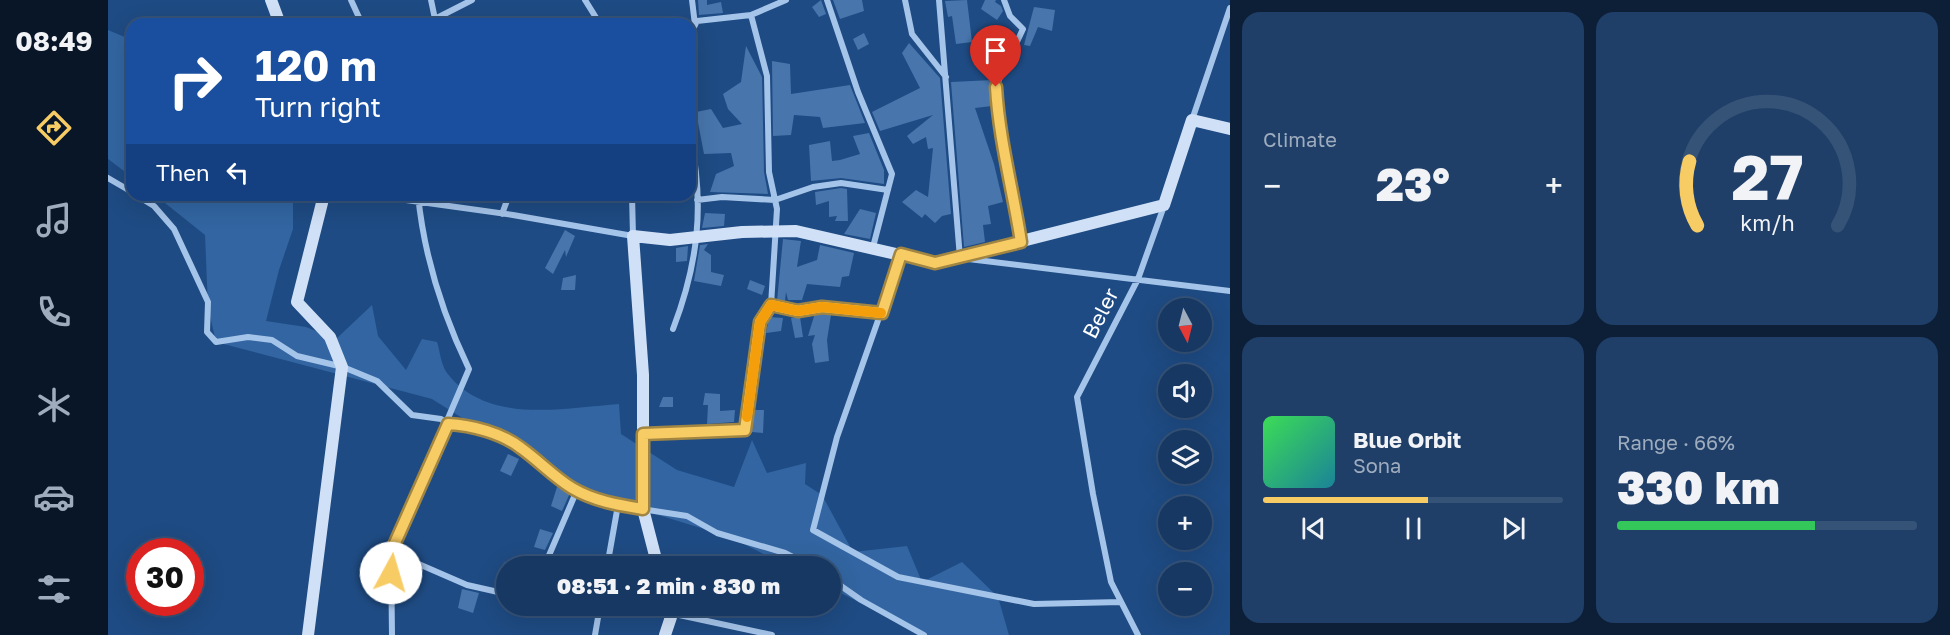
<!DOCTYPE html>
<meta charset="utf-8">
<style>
:root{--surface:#163862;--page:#1f3f68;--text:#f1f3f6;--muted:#9eacbe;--line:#355277;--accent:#f8cc65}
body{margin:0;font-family:"Golos Text",sans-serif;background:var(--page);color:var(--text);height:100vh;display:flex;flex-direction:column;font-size:22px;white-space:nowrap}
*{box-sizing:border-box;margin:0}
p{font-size:20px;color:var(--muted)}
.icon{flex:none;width:33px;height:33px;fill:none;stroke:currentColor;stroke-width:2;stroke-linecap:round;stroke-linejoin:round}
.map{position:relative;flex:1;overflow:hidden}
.details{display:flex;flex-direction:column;gap:12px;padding:12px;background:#0c1f36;width:720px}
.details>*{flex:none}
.hud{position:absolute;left:18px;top:18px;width:570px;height:183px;border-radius:18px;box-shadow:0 6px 24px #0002,0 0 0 2px var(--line);background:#1a4fa0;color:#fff;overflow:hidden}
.needle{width:39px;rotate:173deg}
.fabs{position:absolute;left:1050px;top:298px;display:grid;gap:12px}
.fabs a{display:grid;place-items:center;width:54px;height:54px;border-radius:50%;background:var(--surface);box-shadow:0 6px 24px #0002,0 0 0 2px var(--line);font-size:30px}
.speed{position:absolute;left:18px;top:538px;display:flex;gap:12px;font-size:30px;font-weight:700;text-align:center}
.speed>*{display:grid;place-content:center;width:78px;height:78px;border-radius:50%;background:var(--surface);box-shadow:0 6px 24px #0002,0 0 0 2px var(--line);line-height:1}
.speed .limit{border:9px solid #d22;background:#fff;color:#111}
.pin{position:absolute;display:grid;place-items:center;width:51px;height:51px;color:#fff;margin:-62px -26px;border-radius:50% 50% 50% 0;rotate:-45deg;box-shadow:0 0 6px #0007}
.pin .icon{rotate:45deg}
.me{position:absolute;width:66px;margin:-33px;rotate:6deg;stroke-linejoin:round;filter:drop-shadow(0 0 4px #0008)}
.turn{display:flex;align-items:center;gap:21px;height:126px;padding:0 30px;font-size:27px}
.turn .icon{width:78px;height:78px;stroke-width:2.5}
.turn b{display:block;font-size:42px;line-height:51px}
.then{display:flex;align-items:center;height:57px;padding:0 30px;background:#0003;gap:12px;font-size:22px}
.big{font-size:45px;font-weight:800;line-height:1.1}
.details .tile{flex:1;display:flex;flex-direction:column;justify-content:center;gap:9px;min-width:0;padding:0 21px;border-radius:18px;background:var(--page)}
.details .dial{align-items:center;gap:0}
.dial svg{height:156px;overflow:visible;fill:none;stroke:var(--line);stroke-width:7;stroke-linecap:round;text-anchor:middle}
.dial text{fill:var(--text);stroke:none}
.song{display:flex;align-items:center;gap:18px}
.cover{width:72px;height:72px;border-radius:9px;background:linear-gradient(135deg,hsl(130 70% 55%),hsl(190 70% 35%))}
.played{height:6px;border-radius:3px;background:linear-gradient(90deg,var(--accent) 55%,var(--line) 55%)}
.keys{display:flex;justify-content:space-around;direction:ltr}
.heat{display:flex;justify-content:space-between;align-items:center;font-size:33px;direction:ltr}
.charge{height:9px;border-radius:4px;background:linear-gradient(90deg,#34c759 66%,var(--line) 0)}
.details .tiles{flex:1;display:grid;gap:12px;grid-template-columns:repeat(2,1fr)}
.trip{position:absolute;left:388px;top:556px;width:345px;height:60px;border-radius:30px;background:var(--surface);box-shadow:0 6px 24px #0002,0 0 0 2px var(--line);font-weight:800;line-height:60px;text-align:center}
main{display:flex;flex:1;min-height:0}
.dock{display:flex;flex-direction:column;width:108px;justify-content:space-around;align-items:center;background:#091627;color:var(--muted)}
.dock .icon{width:42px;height:42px}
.dock .current{color:var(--accent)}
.dock b{font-size:27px;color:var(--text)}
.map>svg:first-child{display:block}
.green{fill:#3265a1}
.building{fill:#4775ac}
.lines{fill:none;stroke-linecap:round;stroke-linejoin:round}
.minor{stroke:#a5c4e9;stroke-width:6}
.secondary{stroke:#d0e1f7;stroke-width:12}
.route-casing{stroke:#a18542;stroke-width:15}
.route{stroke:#f8cc65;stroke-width:10}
.slow{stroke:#f59e0b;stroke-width:10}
.labels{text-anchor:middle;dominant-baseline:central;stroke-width:6;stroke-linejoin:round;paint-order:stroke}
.street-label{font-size:21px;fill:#fff;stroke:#1e4b83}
</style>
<main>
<nav class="dock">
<b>08:49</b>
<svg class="icon current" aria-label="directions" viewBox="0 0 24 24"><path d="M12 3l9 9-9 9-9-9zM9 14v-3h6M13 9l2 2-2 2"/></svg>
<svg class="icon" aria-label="music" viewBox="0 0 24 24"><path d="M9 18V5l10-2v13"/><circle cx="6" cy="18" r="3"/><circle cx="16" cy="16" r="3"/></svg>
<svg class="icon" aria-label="phone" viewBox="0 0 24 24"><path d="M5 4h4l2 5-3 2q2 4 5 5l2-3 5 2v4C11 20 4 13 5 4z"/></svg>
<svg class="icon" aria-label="climate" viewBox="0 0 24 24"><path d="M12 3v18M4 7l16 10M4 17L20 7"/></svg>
<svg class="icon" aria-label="car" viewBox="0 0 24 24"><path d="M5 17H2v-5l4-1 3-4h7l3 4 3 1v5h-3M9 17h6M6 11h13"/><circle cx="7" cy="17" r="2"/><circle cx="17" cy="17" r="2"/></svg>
<svg class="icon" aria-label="filters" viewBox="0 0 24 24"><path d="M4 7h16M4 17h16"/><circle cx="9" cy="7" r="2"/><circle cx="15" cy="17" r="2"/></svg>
</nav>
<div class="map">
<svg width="1122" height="635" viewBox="0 0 1122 635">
<rect width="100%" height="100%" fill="#1e4b83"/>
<!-- green -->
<path class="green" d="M0,30L24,40V177L0,159Z
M47,195H185V229L171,270L158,321L198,327L228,339L264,305L270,336L298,370L314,339L329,342C332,351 333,365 339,373C379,425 455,408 511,404L513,434L569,470L626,487L644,440L659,473L698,463L697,484L714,495L745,552L799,546L814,582L854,562L890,597L901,635H816L723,588V567H681L622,537L469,490L324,399L108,342L100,307L97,235Z"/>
<!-- building -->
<path class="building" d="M590,0H599V5L613,2L615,13L591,15Z
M713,0L718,14L711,17L704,7Z
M725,0H754L756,11L732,19Z
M859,0L864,42L848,44L844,16L840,17L837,1Z
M877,0H888L887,2L893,6L895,11L889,20L873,9Z
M926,7L947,10L944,31L930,27L922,46L916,45Z
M756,33L761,44L750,50L745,39Z
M879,33L902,42L894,59L870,51L874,39L876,40Z
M801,43L832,78L843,214L834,216L827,223L817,214L814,218L794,202L808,190L820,197L825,148L820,149L818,137L805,144L799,136L825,115L772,131L764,112L812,88L794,53Z
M638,46L654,77L656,172L660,194L602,192L608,174L626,166L623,153L596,154L588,112L603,109L615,128L634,124L620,109L615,94L633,82Z
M664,61L682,64L683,94L742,85L757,123L715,128L712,117L686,115L683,135L665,136Z
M885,80L884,106L867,108L886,164L895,202L880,206L883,224L875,225L877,242L856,247L843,82Z
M761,133L776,170V184L733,178L703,181L701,145L722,141L724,161L732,160L752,154L745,136Z
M733,188L739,189L740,221H727L729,216L721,217V201L708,205L707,192Z
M752,209L768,213L762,239L736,234Z
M597,213L617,214L616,226L594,228Z
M457,230L467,236L458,257L457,250L445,274L437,268Z
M675,239L693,241L689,267L709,260L712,245L746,253L741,276L734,277L732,287L699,284L694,300H680L678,292L677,301H669Z
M600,244L596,250L603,255V272L616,275L613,286L586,281L592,245Z
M580,246L579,261L568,262V248Z
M468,275L467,290H453L455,278Z
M642,280L657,286L654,295L639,289Z
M707,313L723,315L719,340L721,361L707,363L704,344L707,335L700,336Z
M661,317L675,318L673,331L658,333Z
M692,317L695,337L687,338L683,318Z
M597,393L612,394V411L627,410L626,422L599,424L600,405H595Z
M555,397H565V407H551Z
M645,410H656L655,433L644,432Z
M400,454L411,459L403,476L392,471Z
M449,487L462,493L454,511L443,506Z
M432,529L445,533L437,550L426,547Z
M396,562H399V589L390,587Z
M354,589L371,593L365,613L350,608Z"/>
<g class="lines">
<!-- minor -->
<path class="minor" d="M243,0L254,24
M323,0L327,19
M477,0L492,24
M584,0L587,25
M719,0L750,92L784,174L765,247
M797,0L804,34L838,77
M831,0L852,258L1122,291
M896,0L902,16L915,29L888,86L890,124L902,174L913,242
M317,24L364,0
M582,34L589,21L643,15L678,0
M1084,120L1122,8
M0,178L24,192
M28,195L46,206L66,229L100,302L99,332L108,342L140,337L164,340L189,356L235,367L269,381L304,415L333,419L340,424L361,425L410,446L463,487L479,495L501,504L579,516L609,533L677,553L704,567
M262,195L405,215L525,236L524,195
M589,200L614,197L667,200L705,187L733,183L780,190
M394,214L401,195
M793,255L729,437L705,530L790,577L926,604L1013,602
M663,305L690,311L714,307L774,313
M565,329C590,264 597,205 582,136
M535,434L637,430L652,322L663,305L669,209L661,172L659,76L643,15
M283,552L359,585L399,594
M436,567L469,490
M499,567L510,505
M723,579L753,600L816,635
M562,613L664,635
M284,635L283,552L361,369C335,315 316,255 310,195
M487,635L492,606
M1030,635L1003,582L985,494L969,397L1030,279L1056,206"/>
<!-- secondary -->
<path class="secondary" d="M163,0L172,24
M550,567L535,509V375L525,236L562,240L634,232L688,231L827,263L1056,205L1084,120L1122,129
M200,635L234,367L222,337L189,302L216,195
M557,635L563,617L560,606"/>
</g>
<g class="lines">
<!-- route casing -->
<g class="route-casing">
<path id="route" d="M283,573V552L340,424C363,425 394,433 413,448C430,460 446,477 464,488C486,501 510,505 535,509V434L637,430L652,322L663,305L690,311L714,307L774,313L793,254L827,263L913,242C905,190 891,139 888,87"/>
</g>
<!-- route -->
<use href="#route" class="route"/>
<!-- slow -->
<path class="slow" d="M639,417L652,322L663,305L690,311L714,307L773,313"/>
</g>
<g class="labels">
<!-- street labels -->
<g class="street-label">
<text transform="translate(992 313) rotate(-63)">Beler</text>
</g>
</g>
</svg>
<div class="fabs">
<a><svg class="needle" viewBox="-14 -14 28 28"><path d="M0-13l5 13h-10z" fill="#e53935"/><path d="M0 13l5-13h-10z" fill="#9eacbe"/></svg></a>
<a><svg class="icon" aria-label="sound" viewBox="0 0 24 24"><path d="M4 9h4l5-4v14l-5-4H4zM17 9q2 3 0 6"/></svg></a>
<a><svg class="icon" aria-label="layers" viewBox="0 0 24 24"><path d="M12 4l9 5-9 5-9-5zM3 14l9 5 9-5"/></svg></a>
<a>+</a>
<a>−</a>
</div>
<div class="speed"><div class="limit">30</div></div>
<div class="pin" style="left:888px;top:87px;background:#d93025"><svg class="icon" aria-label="arrive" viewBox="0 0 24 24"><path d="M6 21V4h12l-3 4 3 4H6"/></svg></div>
<svg class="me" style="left:283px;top:573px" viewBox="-20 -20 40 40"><circle r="19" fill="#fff"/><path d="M0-13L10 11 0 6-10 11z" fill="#f8cc65"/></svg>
<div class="trip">08:51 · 2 min · 830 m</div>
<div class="hud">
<div class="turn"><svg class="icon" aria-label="right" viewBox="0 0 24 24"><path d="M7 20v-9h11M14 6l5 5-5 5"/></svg><div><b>120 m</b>Turn right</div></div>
<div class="then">Then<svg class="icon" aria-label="left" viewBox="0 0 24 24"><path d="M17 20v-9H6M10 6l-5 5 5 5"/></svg></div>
</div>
</div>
<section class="details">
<div class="tiles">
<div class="tile"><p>Climate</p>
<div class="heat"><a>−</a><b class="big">23°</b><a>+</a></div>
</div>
<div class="tile dial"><svg viewBox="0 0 100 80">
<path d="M14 69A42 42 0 1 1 86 69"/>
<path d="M14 69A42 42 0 0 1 10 36" stroke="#f8cc65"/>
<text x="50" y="56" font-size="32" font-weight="700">27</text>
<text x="50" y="72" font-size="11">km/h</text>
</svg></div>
<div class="tile">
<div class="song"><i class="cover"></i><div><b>Blue Orbit</b><p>Sona</p></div></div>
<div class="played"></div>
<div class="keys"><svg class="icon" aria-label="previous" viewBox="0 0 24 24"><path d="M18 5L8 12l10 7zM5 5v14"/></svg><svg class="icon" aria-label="pause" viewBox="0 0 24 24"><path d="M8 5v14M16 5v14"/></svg><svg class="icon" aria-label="next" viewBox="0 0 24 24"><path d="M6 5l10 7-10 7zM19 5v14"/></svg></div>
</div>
<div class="tile"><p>Range · 66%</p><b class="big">330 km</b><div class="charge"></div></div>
</div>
</section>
</main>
